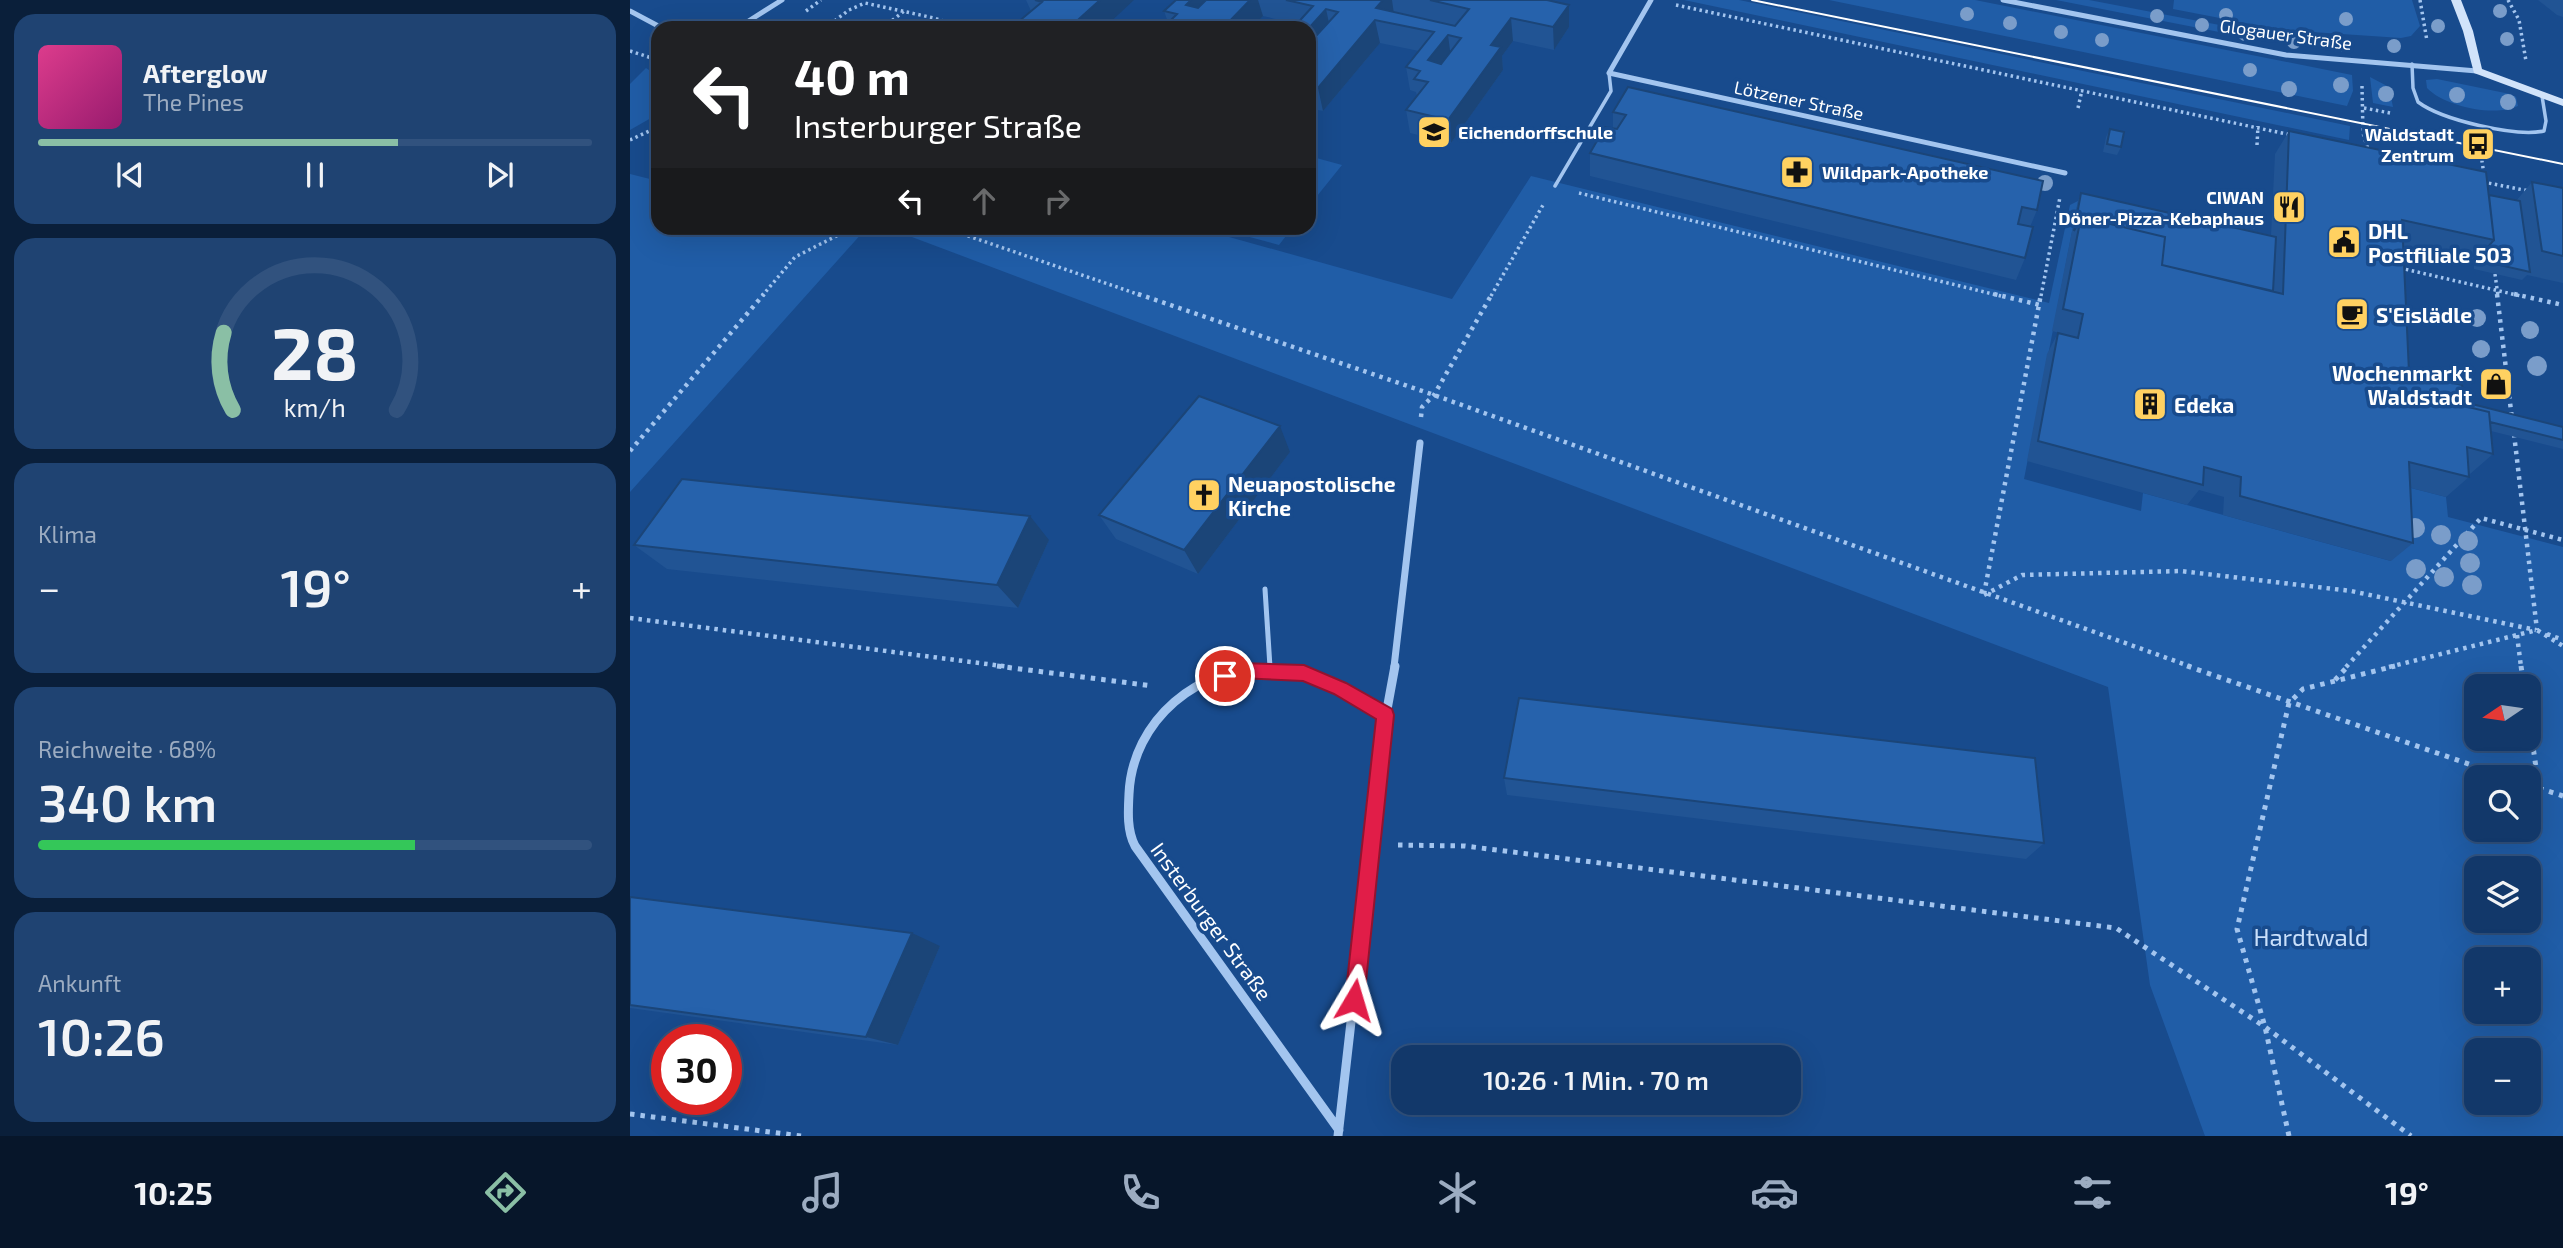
<!DOCTYPE html>
<html lang="de">
<meta charset="utf-8">
<style>
:root{--surface:#12386a;--page:#1f4372;--text:#f1f3f6;--muted:#9cacc1;--line:#31527e;--accent:#8abfa5}
body{margin:0;font-family:"Exo 2",sans-serif;background:var(--page);color:var(--text);height:100vh;display:flex;flex-direction:column;font-size:26px;white-space:nowrap}
*{box-sizing:border-box;margin:0}
p{font-size:23px;color:var(--muted)}
.icon{flex:none;width:38px;height:38px;fill:none;stroke:currentColor;stroke-width:2;stroke-linecap:round;stroke-linejoin:round}
.map{position:relative;flex:1;overflow:hidden}
.sheet{display:flex;flex-direction:column;gap:14px;padding:14px;background:#0a1f3a;width:630px}
.sheet>*{flex:none}
.hud{position:absolute;left:21px;top:21px;width:665px;height:214px;border-radius:21px;box-shadow:0 7px 28px #0002,0 0 0 2px var(--line);background:#202124;color:#fff;overflow:hidden}
.needle{width:46px;rotate:257deg}
.fabs{position:absolute;left:1834px;top:674px;display:grid;gap:14px}
.fabs a{display:grid;place-items:center;width:77px;height:77px;border-radius:14px;background:var(--surface);box-shadow:0 7px 28px #0002,0 0 0 2px var(--line);font-size:35px}
.speed{position:absolute;left:21px;top:1024px;display:flex;gap:14px;font-size:35px;font-weight:700;text-align:center}
.speed>*{display:grid;place-content:center;width:91px;height:91px;border-radius:50%;background:var(--surface);box-shadow:0 7px 28px #0002,0 0 0 2px var(--line);line-height:1}
.speed .limit{border:10px solid #d22;background:#fff;color:#111}
.pin{position:absolute;display:grid;place-items:center;width:60px;height:60px;color:#fff;margin:-30px;border:4px solid #fff;border-radius:50%;box-shadow:0 2px 7px #0007}
.me{position:absolute;width:77px;margin:-38px;rotate:7deg;stroke-linejoin:round;filter:drop-shadow(0 0 5px #0008)}
.turn{display:flex;align-items:center;gap:24px;height:147px;padding:0 28px;font-size:32px}
.turn .icon{width:91px;height:91px;stroke-width:2.5}
.turn b{display:block;font-size:49px;line-height:60px}
.lanes{display:flex;align-items:center;height:66px;padding:0 28px;background:#0003;justify-content:center;gap:35px;direction:ltr}
.lanes .off{opacity:.35}
.big{font-size:52px;font-weight:600;line-height:1.1}
.sheet .widget{flex:1;display:flex;flex-direction:column;justify-content:center;gap:10px;min-width:0;padding:0 24px;border-radius:21px;background:var(--page)}
.sheet .dial{align-items:center;gap:0}
.dial svg{height:182px;overflow:visible;fill:none;stroke:var(--line);stroke-width:7;stroke-linecap:round;text-anchor:middle}
.dial text{fill:var(--text);stroke:none}
.song{display:flex;align-items:center;gap:21px}
.cover{width:84px;height:84px;border-radius:10px;background:linear-gradient(135deg,hsl(330 70% 55%),hsl(320 70% 35%))}
.played{height:7px;border-radius:4px;background:linear-gradient(90deg,var(--accent) 65%,var(--line) 65%)}
.keys{display:flex;justify-content:space-around;direction:ltr}
.heat{display:flex;justify-content:space-between;align-items:center;font-size:38px;direction:ltr}
.charge{height:10px;border-radius:5px;background:linear-gradient(90deg,#34c759 68%,var(--line) 0)}
.trip{position:absolute;left:761px;top:1045px;width:410px;height:70px;border-radius:21px;background:var(--surface);box-shadow:0 7px 28px #0002,0 0 0 2px var(--line);font-weight:600;line-height:70px;text-align:center}
.dock{display:flex;height:112px;justify-content:space-around;align-items:center;background:#07162a;color:var(--muted)}
.dock .icon{width:49px;height:49px}
.dock .active{color:var(--accent)}
.dock b{font-size:32px;color:var(--text)}
main{display:flex;flex:1;min-height:0}
.map>svg:first-child{display:block}
.green{fill:#205da7;fill-rule:evenodd}
.lines{fill:none;stroke-linecap:round;stroke-linejoin:round}
.path-far2{stroke:#a3c5ef;stroke-width:3.5;stroke-dasharray:2.5 3.5;stroke-linecap:butt}
.path-far1{stroke:#a3c5ef;stroke-width:4.5;stroke-dasharray:3.5 5;stroke-linecap:butt}
.path{stroke:#a3c5ef;stroke-width:5;stroke-dasharray:4.5 6;stroke-linecap:butt}
.lane-far2{stroke:#a3c5ef;stroke-width:3.5}
.lane-far1{stroke:#a3c5ef;stroke-width:5}
.lane{stroke:#a3c5ef;stroke-width:6}
.street-far2{stroke:#a3c5ef;stroke-width:5}
.street-far1{stroke:#a3c5ef;stroke-width:7}
.street{stroke:#a3c5ef;stroke-width:9}
.secondary{fill:#d1e3fa;fill-rule:evenodd}
.tram{stroke:#fff;stroke-width:2}
.tree{fill:#7a9dca}
.wall{fill:#215494}
.shaded-wall{fill:#1b4578}
.building{fill:#2662ac;stroke:#1b4578;stroke-width:2;fill-rule:evenodd}
.route{fill:#e11d48;stroke:#92132f;stroke-width:2}
.labels{text-anchor:middle;dominant-baseline:central;stroke-width:7;stroke-linejoin:round;paint-order:stroke}
.far-street-label{font-size:18px;fill:#fff;stroke:#184b8d}
.far-poi-label{font-size:18px;font-weight:bold;fill:#fff;stroke:#184b8d;text-anchor:start}
.poi-label{font-size:21px;font-weight:bold;fill:#fff;stroke:#184b8d;text-anchor:start}
.street-label{font-size:21px;fill:#fff;stroke:#184b8d}
.near-park-label{font-size:24px;fill:#cae0fb;stroke:#184b8d}
</style>
<main>
<section class="sheet">
<div class="widget">
<div class="song"><i class="cover"></i><div><b>Afterglow</b><p>The Pines</p></div></div>
<div class="played"></div>
<div class="keys"><svg class="icon" aria-label="previous" viewBox="0 0 24 24"><path d="M18 5L8 12l10 7zM5 5v14"/></svg><svg class="icon" aria-label="pause" viewBox="0 0 24 24"><path d="M8 5v14M16 5v14"/></svg><svg class="icon" aria-label="next" viewBox="0 0 24 24"><path d="M6 5l10 7-10 7zM19 5v14"/></svg></div>
</div>
<div class="widget dial"><svg viewBox="0 0 100 80">
<path d="M14 69A42 42 0 1 1 86 69"/>
<path d="M14 69A42 42 0 0 1 10 35" stroke="#8abfa5"/>
<text x="50" y="56" font-size="32" font-weight="700">28</text>
<text x="50" y="72" font-size="11">km/h</text>
</svg></div>
<div class="widget"><p>Klima</p>
<div class="heat"><a>−</a><b class="big">19°</b><a>+</a></div>
</div>
<div class="widget"><p>Reichweite · 68%</p><b class="big">340 km</b><div class="charge"></div></div>
<div class="widget"><p>Ankunft</p><b class="big">10:26</b></div>
</section>
<div class="map">
<svg width="1933" height="1136" viewBox="0 0 1933 1136">
<rect width="100%" height="100%" fill="#184b8d"/>
<!-- green -->
<path class="green" d="M1054,0H1109L1720,126L1719,140Z
M1199,0H1345L1722,75L1723,91L1717,106Z
M1426,0H1459L1626,32L1635,41Z
M1544,0H1782L1790,26L1781,36L1771,38L1652,30L1543,9Z
M16,68L28,76V114L0,130V84Z
M1740,77L1759,87L1763,107L1743,103Z
M1807,79L1880,94L1886,97L1888,106C1865,117 1815,107 1797,88L1796,80Z
M679,156L712,165L679,206Z
M0,174L28,181V228H215L233,232L0,492Z
M901,176L1419,303L1440,205L1448,201L1394,479L1511,511L1513,493L1761,561L1758,482L1816,497L1818,517L1933,547V1136H1575L1520,985L1478,687L258,228H567L822,299ZM1846,686H1899V738H1846ZM1846,777H1899V830H1846ZM1846,868H1899V920H1846ZM1846,959H1899V1012H1846ZM1846,1050H1899V1102H1846Z
M586,228H662L649,245Z"/>
<g class="lines">
<!-- path-far2 -->
<path class="path-far2" d="M1790,0L1797,41
M1878,0L1889,20L1896,61
M1046,5L1661,135
M176,11L191,0
M195,28L219,10L235,3L304,18L313,21L312,28
M253,28L274,11
M0,51L28,60
M1732,86L1733,133L1739,153
M1448,108L1452,90
M1734,108L1760,113
M1734,129L1757,134
M0,140L28,127
M1627,145L1628,126
M1851,154L1854,175
M1853,182L1899,191
M949,193L1371,296
M315,228L513,296
M1622,234L1624,214
M1770,268L1891,296
M1865,274L1868,296
M132,296L165,257L222,228
M861,296L913,205
M1411,296L1430,197"/>
<!-- path-far1 -->
<path class="path-far1" d="M508,294L804,395L1562,667
M1364,294L1410,305
M1867,294L1882,419
M1884,294L1933,305
M791,417L792,407L804,395L862,294
M1884,434L1907,630
M0,451L134,294
M1354,594L1411,294
M1354,595L1392,575L1551,571L1721,591L1906,630
M0,618L380,667
M1917,634L1933,640
M1887,635L1891,667
M1716,667L1851,518L1933,540
M1759,667L1907,630L1933,646"/>
<!-- path -->
<path class="path" d="M367,666L523,686
M1557,666L1876,777
M1891,666L1894,686
M1705,680L1718,666
M1899,719L1909,788
M1899,785L1933,796
M768,845L835,846L1486,928L1635,1027L1781,1136
M0,1114L171,1136
M1659,1136L1635,1027L1607,929L1659,703L1673,689L1765,666"/>
<!-- lane-far2 -->
<path class="lane-far2" d="M1782,64L1783,88L1788,102C1812,120 1885,137 1914,131L1916,121L1912,96
M925,186L981,91L979,73"/>
<!-- lane-far1 -->
<path class="lane-far1" d="M635,589L640,667"/>
<!-- lane -->
<path class="lane" d="M640,666V670"/>
<!-- street-far2 -->
<path class="street-far2" d="M1021,0L979,73L1435,173
M1373,0L1656,55L1847,71
M0,11L32,28
M97,28L117,22L152,0"/>
<!-- street-far1 -->
<path class="street-far1" d="M764,667L790,443"/>
<!-- street -->
<path class="street" d="M709,1130L505,846C497,831 498,812 499,794C502,721 569,663 644,669C687,672 720,694 756,715
M708,1136L756,715L765,666"/>
<!-- secondary -->
<path class="secondary" d="M1821,0H1831L1843,31L1852,69L1933,99V106L1844,73L1833,31Z"/>
<!-- tram -->
<path class="tram" d="M1122,0L1933,164"/>
</g>
<!-- trees -->
<g class="tree">
<circle cx="1870" cy="11" r="7"/>
<circle cx="1337" cy="14" r="7"/>
<circle cx="1596" cy="15" r="7"/>
<circle cx="1527" cy="16" r="7"/>
<circle cx="1716" cy="19" r="7"/>
<circle cx="1380" cy="23" r="7"/>
<circle cx="1572" cy="25" r="7"/>
<circle cx="1808" cy="26" r="7"/>
<circle cx="1431" cy="32" r="7"/>
<circle cx="1615" cy="34" r="7"/>
<circle cx="1877" cy="39" r="7"/>
<circle cx="1472" cy="40" r="7"/>
<circle cx="1664" cy="42" r="7"/>
<circle cx="1709" cy="45" r="7"/>
<circle cx="1764" cy="46" r="7"/>
<circle cx="1620" cy="70" r="7"/>
<circle cx="1711" cy="85" r="8"/>
<circle cx="1659" cy="89" r="8"/>
<circle cx="1756" cy="94" r="8"/>
<circle cx="1827" cy="95" r="8"/>
<circle cx="1878" cy="102" r="8"/>
<circle cx="1415" cy="183" r="8"/>
<circle cx="1847" cy="318" r="9"/>
<circle cx="1900" cy="330" r="9"/>
<circle cx="1851" cy="349" r="9"/>
<circle cx="1907" cy="366" r="10"/>
<circle cx="1785" cy="528" r="10"/>
<circle cx="1811" cy="535" r="10"/>
<circle cx="1838" cy="541" r="10"/>
<circle cx="1840" cy="563" r="10"/>
<circle cx="1786" cy="569" r="10"/>
<circle cx="1814" cy="577" r="10"/>
<circle cx="1842" cy="585" r="10"/>
</g>
<!-- wall -->
<path class="wall" d="M396,0H504L401,11Z
M546,0H917L939,5V27L924,50L883,41L872,56L873,70L821,143L780,133L776,110L787,96L786,92L780,90L776,67L789,51L750,43L693,111L679,108V28L667,24L633,16L622,28H540L534,11Z
M1908,0H1933V17L1927,15Z
M983,112L1407,210L1400,227L1395,258L1386,280L960,176V153L983,128Z
M1480,129L1491,147L1487,155L1473,152L1476,137Z
M1659,131L1859,195L1886,201L1902,182L1933,188V283L1897,275L1892,280L1844,269V263L1773,247L1779,372L1834,402L1933,427V449L1861,431L1863,454L1840,474H1839V477L1816,497L1781,488L1783,543L1761,561L1593,515L1594,497L1569,490L1557,505L1397,461L1417,354L1428,333L1441,336L1422,331L1448,201L1451,193L1641,235L1645,154Z
M660,452L568,574L486,539L469,515Z
M419,540L388,608L37,569L4,545Z
M874,778L1414,843L1396,859L877,795Z
M0,897L310,946L268,1045L0,1008Z"/>
<!-- shaded-wall -->
<path class="shaded-wall" d="M470,0H504L474,28H439Z
M561,0H585L563,28L556,5Z
M620,0H628L633,16L622,28H593Z
M753,0H762L764,14L746,8Z
M939,5V27L924,50L923,27Z
M696,9L701,32L679,50V28Z
M881,18L883,41L872,56L873,70L821,143L818,120L861,45Z
M745,20L750,43L693,111L688,88Z
M818,35L821,58L802,83L798,60Z
M650,426L660,452L568,574L554,550Z
M400,516L419,540L388,608L367,585Z
M282,933L310,946L268,1045L236,1037Z"/>
<!-- building -->
<path class="building" d="M405,0H470L439,28H381L412,2Z
M546,0H561L556,5L568,8L576,0H620L593,28H548L551,25L539,22L547,14L534,11Z
M656,0H753L746,8L825,26L839,9L800,0H917L939,5L923,27L881,18L861,45L871,47L818,120L776,110L798,82L784,79L790,71L776,67L804,32L745,20L688,88L679,86V33L687,35L708,12L696,9L679,28H663L683,6ZM818,35L831,38L811,64L798,60Z
M998,87L1413,181L1407,210L1392,207L1388,224L1403,227L1395,258L960,153L975,127L987,129L996,115L983,112Z
M1480,129L1494,132L1491,147L1477,144Z
M1659,131L1856,172L1864,240L1772,220L1779,372L1832,385L1834,406L1859,412L1863,454L1837,447L1839,477L1779,462L1783,543L1610,496L1611,477L1574,467L1573,485L1408,441L1428,333L1448,338L1453,314L1433,309L1451,217L1535,237L1532,265L1653,294Z
M1902,182L1933,188V256L1912,251Z
M1451,193L1646,237L1643,291L1532,265L1535,237L1451,217L1444,231Z
M1859,195L1890,201L1900,272L1852,261L1851,255L1864,240Z
M569,396L650,426L554,550L469,515Z
M1834,402L1933,427V440L1860,422L1859,412L1834,406Z
M52,479L400,516L367,585L4,545Z
M889,698L1405,758L1414,843L874,778Z
M0,897L282,933L236,1037L0,1005Z"/>
<!-- route -->
<path class="route" d="M609,663L674,665L716,683L762,709L764,715L734,1000L732,1007L724,1010L717,1007L715,1000L746,719L704,694L673,681L609,678L595,683L589,681L586,676L589,670Z"/>
<!-- icons -->
<defs>
<g id="school-square" transform="scale(1.75)"><rect x="-9" y="-9" width="18" height="18" rx="4" fill="#ffd161" stroke="#184b8d"/><path d="M0-5L7-2L0 1L-7-2ZM-4 1L0 2.5L4 1V4Q0 6-4 4Z" fill="#111"/></g>
<g id="bus-square" transform="scale(1.75)"><rect x="-9" y="-9" width="18" height="18" rx="4" fill="#ffd161" stroke="#184b8d"/><path d="M-5-6H5V4H4V6H2V4H-2V6H-4V4H-5ZM-3.5-4V0h7V-4ZM-3.5 1.2v1.5H-2V1.2ZM2 1.2v1.5H3.5V1.2Z" fill="#111"/></g>
<g id="pharmacy-square" transform="scale(1.75)"><rect x="-9" y="-9" width="18" height="18" rx="4" fill="#ffd161" stroke="#184b8d"/><path d="M-2-6h4v4h4v4h-4v4h-4v-4h-4v-4h4Z" fill="#111"/></g>
<g id="restaurant-square" transform="scale(1.75)"><rect x="-9" y="-9" width="18" height="18" rx="4" fill="#ffd161" stroke="#184b8d"/><path d="M-5-6h1v4h1v-4h1v4h1v-4h1v5L-1.5 .5V6h-2V.5L-5-1ZM5-6V6H3V1.5H1.5Q1.5-4 5-6Z" fill="#111"/></g>
<g id="civic-square" transform="scale(1.75)"><rect x="-9" y="-9" width="18" height="18" rx="4" fill="#ffd161" stroke="#184b8d"/><path d="M-.6-6.5H3V-4.5H.6V-3L4-1V1h2V6H-6V1h2V-1L-.6-3ZM-1.2 2.5V6h2.4V2.5Z" fill="#111"/></g>
<g id="cafe-square" transform="scale(1.75)"><rect x="-9" y="-9" width="18" height="18" rx="4" fill="#ffd161" stroke="#184b8d"/><path d="M-5.5-4.5H6V0H3Q3 3.5 0 3.5H-2.5Q-5.5 3.5-5.5 0ZM3-3.2v2h1.7v-2ZM-6 4.5H4V6H-6Z" fill="#111"/></g>
<g id="shop-square" transform="scale(1.75)"><rect x="-9" y="-9" width="18" height="18" rx="4" fill="#ffd161" stroke="#184b8d"/><path d="M-5-2.5h2.3a2.7 3.5 0 0 1 5.4 0H5L5.5 6h-11ZM-1.5-2.5h3a1.5 2.3 0 0 0-3 0Z" fill="#111"/></g>
<g id="building-square" transform="scale(1.75)"><rect x="-9" y="-9" width="18" height="18" rx="4" fill="#ffd161" stroke="#184b8d"/><path d="M-4-6H4V6H1V3H-1V6H-4ZM-2.5-4.3h1.7v1.8h-1.7ZM.8-4.3h1.7v1.8H.8ZM-2.5-1h1.7V.8h-1.7ZM.8-1h1.7V.8H.8Z" fill="#111"/></g>
<g id="church-square" transform="scale(1.75)"><rect x="-9" y="-9" width="18" height="18" rx="4" fill="#ffd161" stroke="#184b8d"/><path d="M-1.2-6h2.4v3.5h3.3v2.4h-3.3V6h-2.4V-.1h-3.3v-2.4h3.3Z" fill="#111"/></g>
</defs>
<g fill-rule="evenodd">
<use href="#school-square" x="804" y="132"/>
<use href="#bus-square" x="1848" y="144"/>
<use href="#pharmacy-square" x="1167" y="172"/>
<use href="#restaurant-square" x="1659" y="207"/>
<use href="#civic-square" x="1714" y="242"/>
<use href="#cafe-square" x="1722" y="314"/>
<use href="#shop-square" x="1866" y="384"/>
<use href="#building-square" x="1520" y="404"/>
<use href="#church-square" x="574" y="495"/>
</g>
<g class="labels">
<!-- far-street labels -->
<g class="far-street-label">
<text transform="translate(1656 34) rotate(8)">Glogauer Straße</text>
<text transform="translate(1169 100) rotate(12)">Lötzener Straße</text>
</g>
<!-- far-poi labels -->
<g class="far-poi-label">
<text x="828" y="132">Eichendorffschule</text>
<text x="1824" y="134" text-anchor="end">Waldstadt<tspan x="1824" dy="21">Zentrum</tspan></text>
<text x="1192" y="172">Wildpark-Apotheke</text>
<text x="1634" y="197" text-anchor="end">CIWAN<tspan x="1634" dy="21">Döner-Pizza-Kebaphaus</tspan></text>
</g>
<!-- poi labels -->
<g class="poi-label">
<text x="1738" y="230">DHL<tspan x="1738" dy="24">Postfiliale 503</tspan></text>
<text x="1746" y="314">S'Eislädle</text>
<text x="1842" y="372" text-anchor="end">Wochenmarkt<tspan x="1842" dy="24">Waldstadt</tspan></text>
<text x="1544" y="404">Edeka</text>
<text x="598" y="483">Neuapostolische<tspan x="598" dy="24">Kirche</tspan></text>
</g>
<!-- street labels -->
<g class="street-label">
<text transform="translate(582 921) rotate(54)">Insterburger Straße</text>
</g>
<!-- near-park labels -->
<g class="near-park-label">
<text x="1681" y="936">Hardtwald</text>
</g>
</g>
</svg>
<div class="fabs">
<a><svg class="needle" viewBox="-14 -14 28 28"><path d="M0-13l5 13h-10z" fill="#e53935"/><path d="M0 13l5-13h-10z" fill="#9cacc1"/></svg></a>
<a><svg class="icon" aria-label="search" viewBox="0 0 24 24"><circle cx="10" cy="10" r="6"/><path d="M15 15l6 6"/></svg></a>
<a><svg class="icon" aria-label="layers" viewBox="0 0 24 24"><path d="M12 4l9 5-9 5-9-5zM3 14l9 5 9-5"/></svg></a>
<a>+</a>
<a>−</a>
</div>
<div class="speed"><div class="limit">30</div></div>
<div class="pin" style="left:595px;top:676px;background:#d93025"><svg class="icon" aria-label="arrive" viewBox="0 0 24 24"><path d="M6 21V4h12l-3 4 3 4H6"/></svg></div>
<svg class="me" style="left:724px;top:1000px" viewBox="-20 -20 40 40"><path d="M0-17L14 15 0 8-14 15z" fill="#e11d48" stroke="#fff" stroke-width="4"/></svg>
<div class="trip">10:26 · 1 Min. · 70 m</div>
<div class="hud">
<div class="turn"><svg class="icon" aria-label="left" viewBox="0 0 24 24"><path d="M17 20v-9H6M10 6l-5 5 5 5"/></svg><div><b>40 m</b>Insterburger Straße</div></div>
<div class="lanes"><svg class="icon" aria-label="left" viewBox="0 0 24 24"><path d="M17 20v-9H6M10 6l-5 5 5 5"/></svg><svg class="icon off" aria-label="ahead" viewBox="0 0 24 24"><path d="M12 20V5M6 11l6-6 6 6"/></svg><svg class="icon off" aria-label="right" viewBox="0 0 24 24"><path d="M7 20v-9h11M14 6l5 5-5 5"/></svg></div>
</div>
</div>
</main>
<nav class="dock">
<b>10:25</b>
<svg class="icon active" aria-label="directions" viewBox="0 0 24 24"><path d="M12 3l9 9-9 9-9-9zM9 14v-3h6M13 9l2 2-2 2"/></svg>
<svg class="icon" aria-label="music" viewBox="0 0 24 24"><path d="M9 18V5l10-2v13"/><circle cx="6" cy="18" r="3"/><circle cx="16" cy="16" r="3"/></svg>
<svg class="icon" aria-label="phone" viewBox="0 0 24 24"><path d="M5 4h4l2 5-3 2q2 4 5 5l2-3 5 2v4C11 20 4 13 5 4z"/></svg>
<svg class="icon" aria-label="climate" viewBox="0 0 24 24"><path d="M12 3v18M4 7l16 10M4 17L20 7"/></svg>
<svg class="icon" aria-label="car" viewBox="0 0 24 24"><path d="M5 17H2v-5l4-1 3-4h7l3 4 3 1v5h-3M9 17h6M6 11h13"/><circle cx="7" cy="17" r="2"/><circle cx="17" cy="17" r="2"/></svg>
<svg class="icon" aria-label="filters" viewBox="0 0 24 24"><path d="M4 7h16M4 17h16"/><circle cx="9" cy="7" r="2"/><circle cx="15" cy="17" r="2"/></svg>
<b>19°</b>
</nav>
